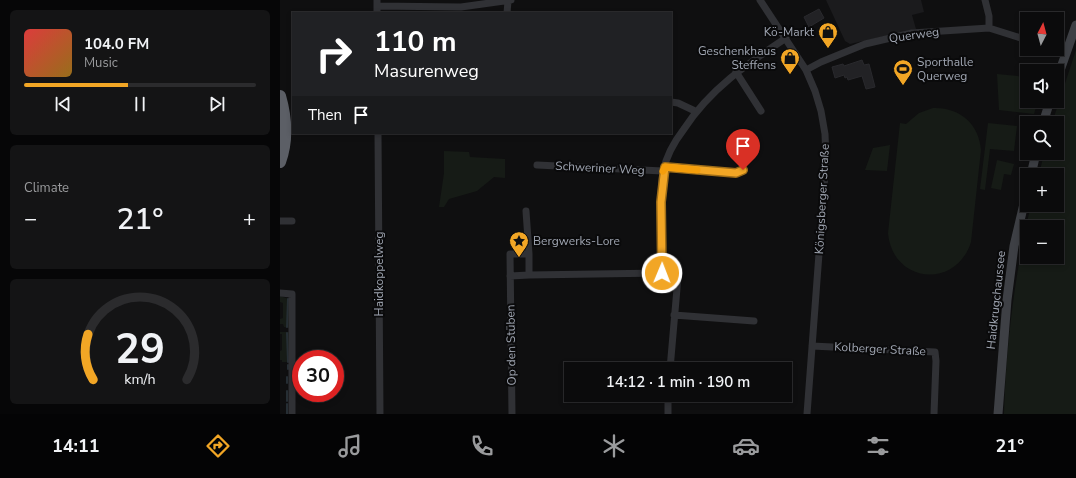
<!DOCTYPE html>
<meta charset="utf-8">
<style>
:root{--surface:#0b0b0c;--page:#141415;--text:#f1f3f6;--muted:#9a9b9d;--line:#2b2b2d;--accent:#f2a625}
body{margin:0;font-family:"Nunito Sans",sans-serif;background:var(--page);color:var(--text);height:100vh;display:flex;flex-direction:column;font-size:15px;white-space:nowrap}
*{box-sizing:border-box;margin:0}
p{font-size:13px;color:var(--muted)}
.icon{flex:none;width:22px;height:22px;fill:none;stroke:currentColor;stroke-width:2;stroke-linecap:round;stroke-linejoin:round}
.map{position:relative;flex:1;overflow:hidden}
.side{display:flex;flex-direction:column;gap:10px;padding:10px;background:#060607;width:280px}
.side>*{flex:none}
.guide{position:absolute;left:12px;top:12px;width:380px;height:122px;border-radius:0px;box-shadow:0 2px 6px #0003,0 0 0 1px var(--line);background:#202124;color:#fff;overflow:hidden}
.needle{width:26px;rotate:6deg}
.tools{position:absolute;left:740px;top:12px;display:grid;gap:8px}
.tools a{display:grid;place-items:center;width:44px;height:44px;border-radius:0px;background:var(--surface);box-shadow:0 2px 6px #0003,0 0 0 1px var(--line);font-size:20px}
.speed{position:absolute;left:12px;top:350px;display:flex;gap:8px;font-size:20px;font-weight:700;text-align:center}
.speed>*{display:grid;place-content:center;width:52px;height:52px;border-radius:50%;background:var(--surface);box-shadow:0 2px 6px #0003,0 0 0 1px var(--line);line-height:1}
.speed .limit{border:6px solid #d22;background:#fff;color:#111}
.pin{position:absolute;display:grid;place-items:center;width:34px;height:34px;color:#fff;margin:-41px -17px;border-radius:50% 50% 50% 0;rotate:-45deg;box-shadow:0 0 4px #0007}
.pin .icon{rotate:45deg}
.me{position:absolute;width:44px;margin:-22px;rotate:1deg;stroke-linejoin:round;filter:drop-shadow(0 0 3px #0008)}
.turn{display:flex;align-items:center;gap:14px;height:84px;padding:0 16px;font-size:18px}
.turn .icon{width:52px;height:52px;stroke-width:2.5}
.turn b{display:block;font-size:28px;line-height:34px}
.then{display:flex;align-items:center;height:38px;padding:0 16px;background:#0003;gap:8px;font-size:15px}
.big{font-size:30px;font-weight:600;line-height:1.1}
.side .tile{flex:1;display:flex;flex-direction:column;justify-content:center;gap:6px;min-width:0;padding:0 14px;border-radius:6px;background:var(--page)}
.side .dial{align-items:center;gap:0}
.dial svg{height:104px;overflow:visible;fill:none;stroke:var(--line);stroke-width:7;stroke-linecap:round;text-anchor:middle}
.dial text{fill:var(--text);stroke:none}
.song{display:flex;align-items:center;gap:12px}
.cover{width:48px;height:48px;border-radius:6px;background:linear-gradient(135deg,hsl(0 70% 55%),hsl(40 70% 35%))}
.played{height:4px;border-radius:2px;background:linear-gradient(90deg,var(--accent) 45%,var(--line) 45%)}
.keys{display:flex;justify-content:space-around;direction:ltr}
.heat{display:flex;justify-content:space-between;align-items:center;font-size:22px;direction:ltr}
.trip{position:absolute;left:284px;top:362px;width:228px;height:40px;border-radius:0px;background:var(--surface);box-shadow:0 2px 6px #0003,0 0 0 1px var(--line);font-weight:600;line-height:40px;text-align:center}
.tabs{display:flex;height:64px;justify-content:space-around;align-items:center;background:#040405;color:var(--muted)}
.tabs .icon{width:28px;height:28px}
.tabs .current{color:var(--accent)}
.tabs b{font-size:18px;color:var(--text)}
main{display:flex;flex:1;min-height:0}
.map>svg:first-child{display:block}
.built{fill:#1b1b1d}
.green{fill:#161b16;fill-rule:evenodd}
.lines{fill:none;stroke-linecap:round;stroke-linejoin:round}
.stream{stroke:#262e34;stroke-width:2}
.building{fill:#222225;stroke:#29292d}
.street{stroke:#303135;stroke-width:7}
.secondary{stroke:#3e4045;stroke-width:9}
.highway{stroke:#5c5f66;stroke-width:12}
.route-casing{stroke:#9d6c18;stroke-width:10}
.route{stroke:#f2a625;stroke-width:7}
.slow{stroke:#f59e0b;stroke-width:7}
.labels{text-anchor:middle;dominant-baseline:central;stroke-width:4;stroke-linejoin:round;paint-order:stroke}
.poi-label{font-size:12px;fill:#a0a6b2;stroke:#0a0a0b;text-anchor:end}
.street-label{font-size:12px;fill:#a0a6b2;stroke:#0a0a0b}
</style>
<main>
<section class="side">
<div class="tile">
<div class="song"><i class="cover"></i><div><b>104.0 FM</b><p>Music</p></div></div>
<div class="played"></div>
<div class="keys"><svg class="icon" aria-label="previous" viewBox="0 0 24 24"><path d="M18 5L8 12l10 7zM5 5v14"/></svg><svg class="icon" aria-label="pause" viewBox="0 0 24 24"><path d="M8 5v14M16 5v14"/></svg><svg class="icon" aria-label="next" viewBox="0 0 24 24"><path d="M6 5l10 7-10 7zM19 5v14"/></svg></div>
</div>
<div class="tile"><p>Climate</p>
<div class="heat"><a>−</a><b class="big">21°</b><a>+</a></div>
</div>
<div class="tile dial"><svg viewBox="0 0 100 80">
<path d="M14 69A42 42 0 1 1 86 69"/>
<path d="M14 69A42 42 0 0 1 10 34" stroke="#f2a625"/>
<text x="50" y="56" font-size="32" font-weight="700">29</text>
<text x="50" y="72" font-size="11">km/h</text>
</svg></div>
</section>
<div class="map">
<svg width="796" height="414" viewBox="0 0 796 414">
<rect width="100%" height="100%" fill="#0f0f10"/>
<!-- built -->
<path class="built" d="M546,0H641L644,12L632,15L636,29L570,44L565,41Z"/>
<!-- green -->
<path class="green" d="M796,50V414H724C726,346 735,271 751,205H777V175H759L764,153H777V123H772ZM747,227H777V257H747Z
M717,74L747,77V101H758L754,114L719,110Z
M653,108C679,107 699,123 701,150L691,242C676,290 612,283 608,233L620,123L626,124L639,113Z
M708,123L737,126L734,151L710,149L705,190L700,189Z
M610,145L607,171L585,170L593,148Z
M164,151L189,152L190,157L225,159V178L214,177L197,191L169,199L164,207H159L164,173Z
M717,160L734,164L731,175L724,174L721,190L711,188Z
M0,296L9,299V328L4,327L3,324H0V319L3,318V303L0,302Z
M0,332H9V362H2V360H0V351L2,350V334H0Z"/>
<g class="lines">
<!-- stream -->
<path class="stream" d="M7,327L8,299
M7,333L8,362
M8,365V369
M7,383V377
M7,401V391
M7,414V404"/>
</g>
<!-- building -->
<path class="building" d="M539,9L544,18L529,27L524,17Z
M582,60L584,65L589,64L595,87L586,89L582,76L568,80L567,77L565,78L564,75L555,78L552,67L563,64L564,66Z"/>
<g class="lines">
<!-- street -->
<path class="street" d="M97,0V13
M480,0L526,70L535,91L541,111L545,134L546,160L527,414
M705,0L709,16V28
M97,6L181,7L231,0
M227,13L228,1
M770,49L785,54
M526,70L541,62L585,44L632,33L709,28L747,40
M456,72L481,111
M391,102L398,103L415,111
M98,133L100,414
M257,165L383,171
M385,167L456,173L463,171
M246,211L249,254
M0,221H12
M382,273C383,240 378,205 383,172C386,156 394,142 404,129C430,89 467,64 506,38
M230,276L249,275
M0,293L12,294V414
M394,315L474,321
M532,346L655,352L656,361L654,414
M388,395V414
M232,414L230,254H249V275L382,273L392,274L398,277L390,369"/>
<!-- secondary -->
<path class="secondary" d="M777,79L796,25
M763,123L770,101
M751,175L756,153
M718,414L727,300L734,246L747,191"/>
<!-- highway -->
<path class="highway" d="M0,96C6,117 8,140 0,162"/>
</g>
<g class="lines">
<!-- route casing -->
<g class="route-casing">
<path id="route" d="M382,273L381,202L385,167L456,173L463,170"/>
</g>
<!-- route -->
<use href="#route" class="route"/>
<!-- slow -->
<path class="slow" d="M383,171L385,167L417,170"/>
</g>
<!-- icons -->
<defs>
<g id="shop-pin" transform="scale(1)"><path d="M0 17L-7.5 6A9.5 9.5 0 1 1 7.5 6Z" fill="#f2a625" stroke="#0a0a0b"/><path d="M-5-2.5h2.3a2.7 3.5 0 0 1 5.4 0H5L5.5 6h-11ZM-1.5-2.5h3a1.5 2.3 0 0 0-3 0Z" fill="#111"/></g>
<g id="stadium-pin" transform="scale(1)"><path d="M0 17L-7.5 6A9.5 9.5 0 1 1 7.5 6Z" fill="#f2a625" stroke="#0a0a0b"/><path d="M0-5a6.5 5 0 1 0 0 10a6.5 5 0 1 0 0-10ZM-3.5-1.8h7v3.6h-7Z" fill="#111"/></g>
<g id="sight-pin" transform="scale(1)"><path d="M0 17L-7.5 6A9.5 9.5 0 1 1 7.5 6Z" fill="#f2a625" stroke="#0a0a0b"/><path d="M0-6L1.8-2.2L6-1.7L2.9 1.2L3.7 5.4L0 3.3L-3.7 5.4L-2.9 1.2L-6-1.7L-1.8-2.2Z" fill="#111"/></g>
</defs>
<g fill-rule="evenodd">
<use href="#shop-pin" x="548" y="32"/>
<use href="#shop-pin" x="510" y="58"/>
<use href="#stadium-pin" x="623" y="69"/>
<use href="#sight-pin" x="239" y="241"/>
</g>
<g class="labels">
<!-- poi labels -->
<g class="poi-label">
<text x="534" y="32">Kö-Markt</text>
<text x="496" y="51">Geschenkhaus<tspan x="496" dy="14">Steffens</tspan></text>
<text x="637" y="62" text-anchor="start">Sporthalle<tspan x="637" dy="14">Querweg</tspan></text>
<text x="253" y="241" text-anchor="start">Bergwerks-Lore</text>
</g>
<!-- street labels -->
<g class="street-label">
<text transform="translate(634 35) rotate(-8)">Querweg</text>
<text transform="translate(320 168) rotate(3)">Schweriner Weg</text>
<text transform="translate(542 199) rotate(-87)">Königsberger Straße</text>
<text transform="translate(99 274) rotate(-90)">Haidkoppelweg</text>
<text transform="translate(716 300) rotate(-84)">Haidkrugchaussee</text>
<text transform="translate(231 345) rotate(-91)">Op den Stüben</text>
<text transform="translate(600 349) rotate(3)">Kolberger Straße</text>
</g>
</g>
</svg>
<div class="tools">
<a><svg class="needle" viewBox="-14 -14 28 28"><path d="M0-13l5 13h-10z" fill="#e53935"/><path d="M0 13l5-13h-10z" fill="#9a9b9d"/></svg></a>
<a><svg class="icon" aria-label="sound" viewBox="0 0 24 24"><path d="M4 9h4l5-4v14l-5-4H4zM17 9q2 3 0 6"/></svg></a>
<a><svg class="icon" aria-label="search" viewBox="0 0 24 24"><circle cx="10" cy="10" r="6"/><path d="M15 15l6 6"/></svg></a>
<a>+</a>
<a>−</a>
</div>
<div class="speed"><div class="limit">30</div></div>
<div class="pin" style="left:463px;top:170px;background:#d93025"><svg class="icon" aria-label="arrive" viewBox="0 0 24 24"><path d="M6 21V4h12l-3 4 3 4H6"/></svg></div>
<svg class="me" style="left:382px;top:273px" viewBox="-20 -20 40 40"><circle r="17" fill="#f2a625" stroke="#fff" stroke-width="3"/><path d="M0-11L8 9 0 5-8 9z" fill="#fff"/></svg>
<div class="trip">14:12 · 1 min · 190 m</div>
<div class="guide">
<div class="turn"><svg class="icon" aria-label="right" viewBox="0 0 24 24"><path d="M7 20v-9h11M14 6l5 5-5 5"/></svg><div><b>110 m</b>Masurenweg</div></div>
<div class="then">Then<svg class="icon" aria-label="arrive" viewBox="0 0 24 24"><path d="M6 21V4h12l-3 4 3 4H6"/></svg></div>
</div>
</div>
</main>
<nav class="tabs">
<b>14:11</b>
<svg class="icon current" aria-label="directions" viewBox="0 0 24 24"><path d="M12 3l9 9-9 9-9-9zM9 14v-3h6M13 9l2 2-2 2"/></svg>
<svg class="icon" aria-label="music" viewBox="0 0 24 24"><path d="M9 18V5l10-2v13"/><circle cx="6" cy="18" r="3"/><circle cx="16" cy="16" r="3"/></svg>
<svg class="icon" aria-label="phone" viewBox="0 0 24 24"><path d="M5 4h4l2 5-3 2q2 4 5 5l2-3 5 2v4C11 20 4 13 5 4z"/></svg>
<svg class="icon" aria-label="climate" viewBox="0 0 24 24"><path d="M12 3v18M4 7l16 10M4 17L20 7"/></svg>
<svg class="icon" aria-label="car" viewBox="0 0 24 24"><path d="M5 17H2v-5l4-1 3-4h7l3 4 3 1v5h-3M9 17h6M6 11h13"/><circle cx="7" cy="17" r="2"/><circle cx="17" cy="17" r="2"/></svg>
<svg class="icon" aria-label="filters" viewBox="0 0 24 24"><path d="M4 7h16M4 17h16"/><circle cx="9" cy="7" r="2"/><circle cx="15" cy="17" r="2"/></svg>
<b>21°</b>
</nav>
